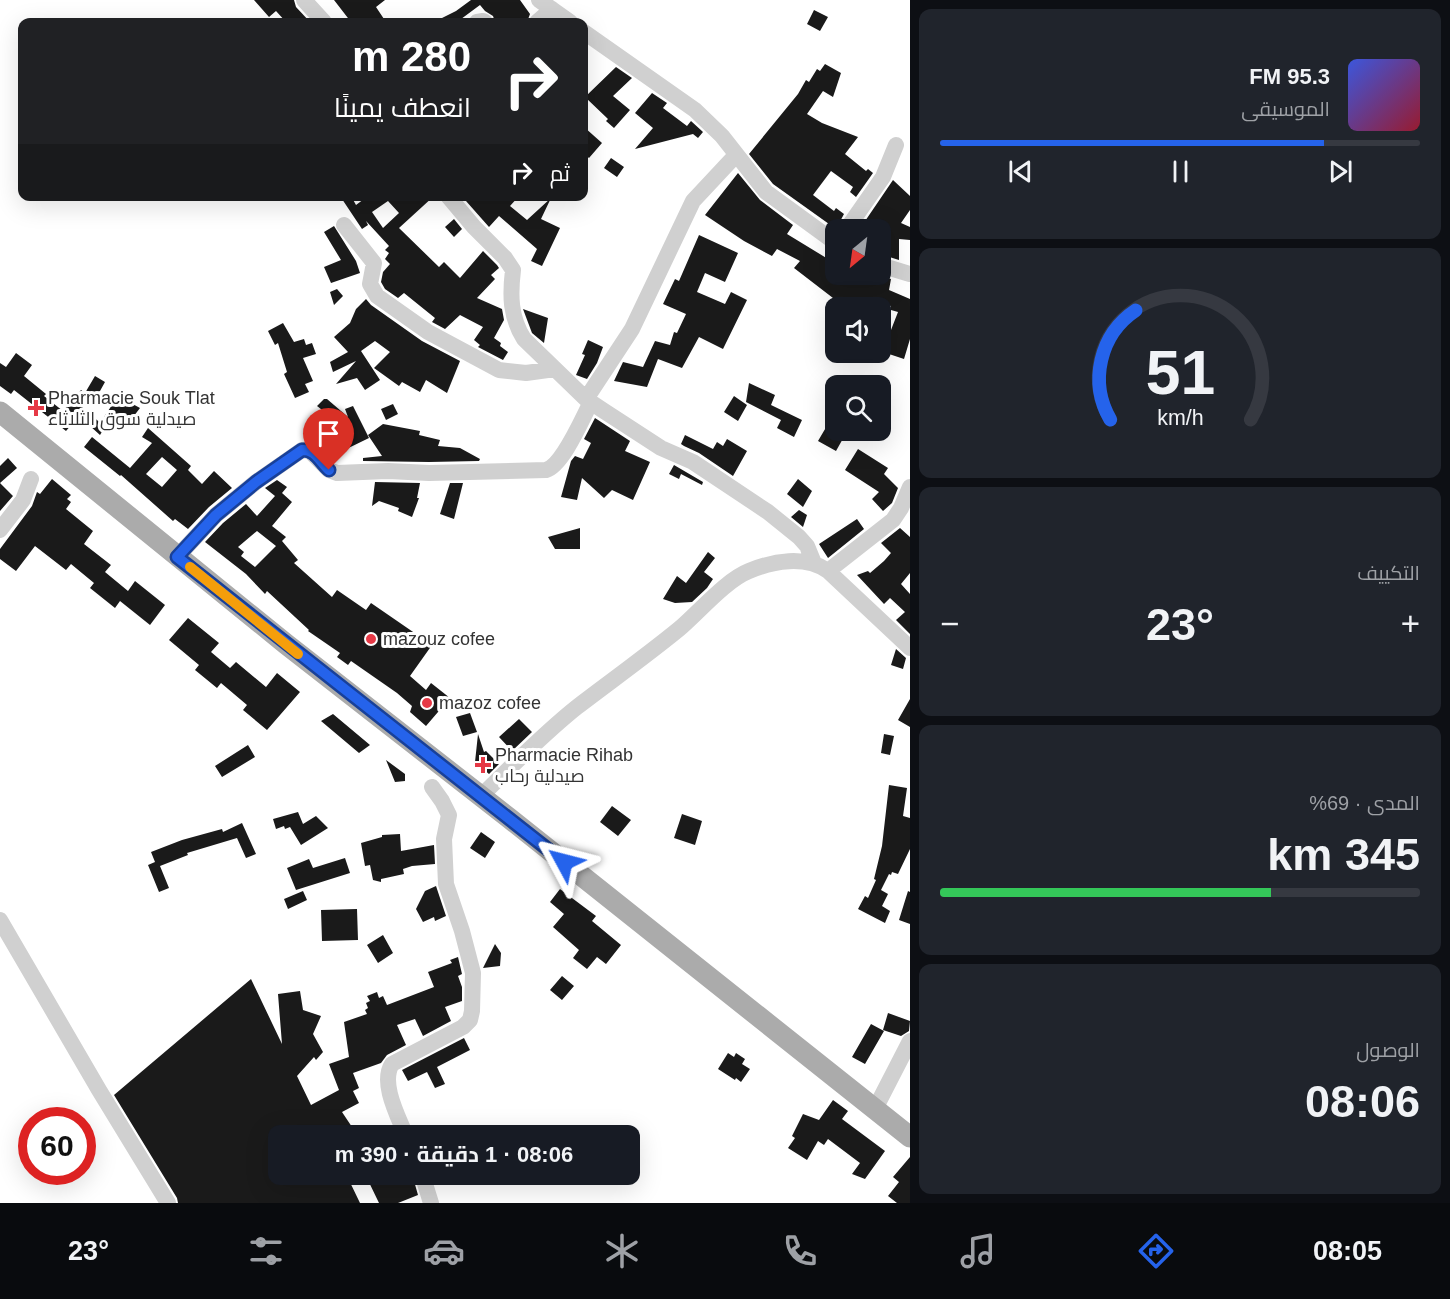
<!DOCTYPE html>
<html lang="ar">
<meta charset="utf-8">
<style>
:root{--surface:#171b24;--page:#20242c;--text:#f1f3f6;--muted:#9ea1a6;--line:#363941;--accent:#2563eb}
body{margin:0;font-family:Arial,Cairo,sans-serif;background:var(--page);color:var(--text);direction:rtl;height:100vh;display:flex;flex-direction:column;font-size:22px;white-space:nowrap}
*{box-sizing:border-box;margin:0}
p{font-size:20px;color:var(--muted)}
.icon{flex:none;width:33px;height:33px;fill:none;stroke:currentColor;stroke-width:2;stroke-linecap:round;stroke-linejoin:round}
.map{position:relative;flex:1;overflow:hidden;direction:ltr}
.sheet{display:flex;flex-direction:column;gap:9px;padding:9px;background:#0d0f14;width:540px}
.sheet>*{flex:none}
.guide{position:absolute;left:18px;top:18px;width:570px;height:183px;border-radius:12px;box-shadow:0 6px 24px #0002;direction:rtl;background:#202124;color:#fff;overflow:hidden}
.needle{width:39px;rotate:209deg}
.buttons{position:absolute;left:825px;top:219px;display:grid;gap:12px}
.buttons a{display:grid;place-items:center;width:66px;height:66px;border-radius:12px;background:var(--surface);box-shadow:0 6px 24px #0002;font-size:30px}
.speed{position:absolute;left:18px;top:1107px;display:flex;gap:12px;font-size:30px;font-weight:700;text-align:center}
.speed>*{display:grid;place-content:center;width:78px;height:78px;border-radius:50%;background:var(--surface);box-shadow:0 6px 24px #0002;line-height:1}
.speed .limit{border:9px solid #d22;background:#fff;color:#111}
.pin{position:absolute;display:grid;place-items:center;width:51px;height:51px;color:#fff;margin:-62px -26px;border-radius:50% 50% 50% 0;rotate:-45deg;box-shadow:0 0 6px #0007}
.pin .icon{rotate:45deg}
.me{position:absolute;width:66px;margin:-33px;rotate:308deg;stroke-linejoin:round;filter:drop-shadow(0 0 4px #0008)}
.turn{display:flex;align-items:center;gap:21px;height:126px;padding:0 18px;font-size:27px}
.turn .icon{width:78px;height:78px;stroke-width:2.5}
.turn b{display:block;font-size:42px;line-height:51px}
.then{display:flex;align-items:center;height:57px;padding:0 18px;background:#0003;gap:12px;font-size:22px}
.big{font-size:45px;font-weight:700;line-height:1.1}
.sheet .widget{flex:1;display:flex;flex-direction:column;justify-content:center;gap:9px;min-width:0;padding:0 21px;border-radius:12px;background:var(--page)}
.sheet .dial{align-items:center;gap:0}
.dial svg{height:156px;overflow:visible;fill:none;stroke:var(--line);stroke-width:7;stroke-linecap:round;text-anchor:middle}
.dial text{fill:var(--text);stroke:none}
.song{display:flex;align-items:center;gap:18px}
.cover{width:72px;height:72px;border-radius:9px;background:linear-gradient(135deg,hsl(230 70% 55%),hsl(350 70% 35%))}
.played{height:6px;border-radius:3px;background:linear-gradient(90deg,var(--accent) 80%,var(--line) 80%)}
.keys{display:flex;justify-content:space-around;direction:ltr}
.heat{display:flex;justify-content:space-between;align-items:center;font-size:33px;direction:ltr}
.charge{height:9px;border-radius:4px;background:linear-gradient(90deg,#34c759 69%,var(--line) 0)}
.trip{position:absolute;left:268px;top:1125px;width:372px;height:60px;border-radius:12px;background:var(--surface);box-shadow:0 6px 24px #0002;font-weight:700;line-height:60px;text-align:center;direction:rtl}
.tabs{display:flex;height:96px;justify-content:space-around;align-items:center;background:#090b0e;color:var(--muted)}
.tabs .icon{width:42px;height:42px}
.tabs .on{color:var(--accent)}
.tabs b{font-size:27px;color:var(--text)}
main{display:flex;flex:1;min-height:0}
.map>svg:first-child{display:block}
.building{fill:#1a1a1a;fill-rule:evenodd}
.lines{fill:none;stroke-linecap:round;stroke-linejoin:round}
.minor{stroke:#d0d0d0;stroke-width:16}
.major{stroke:#ababab;stroke-width:21}
.route-casing{stroke:#184099;stroke-width:15}
.route{stroke:#2563eb;stroke-width:10}
.slow{stroke:#f59e0b;stroke-width:10}
.poi-dot{fill:#e63946;stroke:#fff;stroke-width:2}
.labels{text-anchor:middle;dominant-baseline:central;stroke-width:6;stroke-linejoin:round;paint-order:stroke}
.poi-label{font-size:18px;fill:#333;stroke:#fff;text-anchor:start}
</style>
<main>
<section class="sheet">
<div class="widget">
<div class="song"><i class="cover"></i><div><b>95.3 FM</b><p>الموسيقى</p></div></div>
<div class="played"></div>
<div class="keys"><svg class="icon" aria-label="previous" viewBox="0 0 24 24"><path d="M18 5L8 12l10 7zM5 5v14"/></svg><svg class="icon" aria-label="pause" viewBox="0 0 24 24"><path d="M8 5v14M16 5v14"/></svg><svg class="icon" aria-label="next" viewBox="0 0 24 24"><path d="M6 5l10 7-10 7zM19 5v14"/></svg></div>
</div>
<div class="widget dial"><svg viewBox="0 0 100 80">
<path d="M14 69A42 42 0 1 1 86 69"/>
<path d="M14 69A42 42 0 0 1 27 13" stroke="#2563eb"/>
<text x="50" y="56" font-size="32" font-weight="700">51</text>
<text x="50" y="72" font-size="11">km/h</text>
</svg></div>
<div class="widget"><p>التكييف</p>
<div class="heat"><a>−</a><b class="big">23°</b><a>+</a></div>
</div>
<div class="widget"><p>المدى · 69%</p><b class="big">345 km</b><div class="charge"></div></div>
<div class="widget"><p>الوصول</p><b class="big">08:06</b></div>
</section>
<div class="map">
<svg width="910" height="1203" viewBox="0 0 910 1203">
<rect width="100%" height="100%" fill="#fff"/>
<!-- building -->
<path class="building" d="M254,0H294L296,7L310,22H286L276,11L269,17Z
M334,0H385L376,7L386,22H351Z
M471,0H520L530,14L527,22H495L493,16L485,11L480,5L457,22H434L456,11Z
M814,10L828,17L820,31L807,24Z
M825,64L841,73L833,97L823,91L807,114L822,123L858,137L845,154L866,171L868,169L873,173L856,197L850,192L853,187L831,171L813,195L834,211L836,208L844,214L836,229L773,184L749,154L798,94L806,80L809,82L817,69L820,71Z
M616,67L632,78L613,96L630,110L614,128L606,121L608,119L585,97Z
M652,93L667,103L663,108L687,126L691,121L703,132L698,138L693,134L635,149L653,128L635,113Z
M584,127L602,143L589,158L584,154Z
M611,158L624,167L617,177L604,168Z
M738,173L760,200L793,225L787,234L828,259L833,253H836V274H876L891,279L889,290L910,299V339L904,359L880,351V327L891,330L898,312L891,310V306L860,300L858,308H846L794,268L800,261L777,249L772,256L744,241L705,215Z
M893,180L910,196V210L901,223L910,227V240L899,239V260L883,255L885,252L880,248V230H859Z
M340,196H351L356,205L368,196H434L399,228L439,267L444,262L460,278L483,251L497,265L499,268L491,275L495,279L477,298L502,309L504,320L494,338L501,343L500,346L508,352L503,360L478,347L480,345L474,340L483,327L460,315L445,329L432,322L435,318L404,293L398,298L385,289L381,282L383,272L390,264L385,259L389,253L385,250L389,246L366,221L368,225L362,229ZM388,201L399,213L383,228L372,212Z
M469,196H519L510,206L527,220L551,198L541,219L560,228L542,266L531,261L537,249L499,216L489,227L466,201Z
M454,219L462,229L454,237L445,227Z
M334,226L356,261L360,273L331,283L324,267L341,260L324,232Z
M699,235L738,253L725,282L705,273L697,292L725,304L731,292L747,300L723,349L699,337L682,368L658,359L647,387L614,381L623,362L643,367L655,341L670,345L674,332L677,333L686,314L663,304L675,279L679,281Z
M337,289L343,296L334,305L330,292Z
M366,299L371,305L422,341L460,361L447,393L426,380L420,392L402,382L399,386L374,368L390,352L375,341L361,351L380,380L365,390L357,378L336,384L356,361L333,372L330,362L348,352L334,337L350,323L356,309Z
M523,309L548,318L544,343L532,333Z
M283,323L294,342L304,339L306,345L312,343L316,354L303,358L313,381L305,384L309,392L295,398L284,374L287,372L278,343L275,345L268,331Z
M588,340L603,347L597,363L587,379L576,375L585,355L582,354Z
M16,353L32,365L24,376L46,394L44,396L63,411L81,390L85,393L95,376L105,382L100,391L95,393L82,407L105,427L100,435L79,416L66,431L14,390L11,394L0,386V363L6,367Z
M749,383L775,395L771,405L802,420L794,437L777,428L781,420L746,402Z
M118,396L140,408L124,429L104,417Z
M734,396L747,405L738,421L724,412Z
M324,399H327L348,417L345,409L353,406L369,438L330,457L319,434L323,432L317,419L326,413L317,406Z
M393,404L398,414L386,420L381,409Z
M595,418L630,441L625,451L650,462L633,500L612,490L604,498L582,478L577,500L561,497L571,461L575,456L583,459L591,443L584,439Z
M383,424L420,431L419,435L440,440L438,446L460,448L480,459L479,461L429,462L363,461V458L382,456L368,435Z
M828,424L845,435L836,451L818,441Z
M148,428L191,466L188,470L202,484L214,471L232,488L209,507L188,529L175,519L173,521L121,475L120,476L84,447L92,437L130,468L152,443L142,437ZM162,457L177,470L162,487L146,474Z
M685,435L713,449L717,442L723,446L727,439L747,451L733,476L699,453L684,446L681,444Z
M858,449L888,468L884,474L898,488L892,503L883,511L872,499L879,492L845,470Z
M8,458L17,468L0,483L13,496L0,511V466Z
M674,465L703,482L702,485L681,474L679,479L669,474Z
M52,479L71,495L67,499L71,502L66,509L93,531L84,544L111,565L105,572L128,591L135,581L165,605L150,625L120,601L115,608L90,588L94,583L71,564L66,570L35,546L16,571L0,559V549L32,506L37,492L40,494Z
M798,479L812,491L803,507L787,494Z
M277,480L287,487L282,493L292,502L272,526L286,537L282,541L298,560L294,563L332,597L337,590L366,610L371,603L432,645L410,676L426,690L431,683L450,698L426,726L410,712L412,706L397,693L351,661L348,665L337,657L340,653L308,631L309,630L267,591L265,594L246,574L205,542L223,523L246,504L257,516L275,496L265,488ZM257,531L276,546L255,567L241,556L244,552L238,547Z
M375,482L420,483L417,498H419L412,517L398,511L399,508L379,501L372,506Z
M450,483H463L454,519L440,514Z
M799,510L807,515L803,527L791,517Z
M857,519L864,529L828,558L819,544Z
M580,528V549H555L548,537Z
M900,528L910,537V573L901,584L910,594V634L896,620L905,612L890,598L884,604L857,575L868,571L870,573L884,561L891,553L881,543Z
M708,552L715,558L704,572L713,579L707,588L692,602L675,603L663,599L677,576L686,583Z
M188,618L219,643L211,652L230,668L236,662L266,687L277,673L300,692L267,730L243,710L247,705L221,683L217,688L195,670L199,665L169,640Z
M896,649L906,658L903,669L891,665Z
M910,699V727L898,720Z
M470,713L477,732L463,736L456,717Z
M333,714L370,745L359,753L321,721Z
M519,719L532,732L512,751L499,737Z
M478,734L484,752L486,751L499,764L489,774L475,762Z
M884,734L894,736L890,755L881,753Z
M248,745L255,757L222,777L215,766Z
M386,760L405,774V781L395,782Z
M889,785L907,788L903,816L910,818V849L898,874L892,872L891,875L889,874L881,890L888,894L882,906L890,911L885,923L858,909L865,896L868,898L876,880L874,879L882,846Z
M612,806L631,820L618,836L600,822Z
M298,812L303,824L316,816L328,828L301,845L290,827L285,829L284,826L276,829L273,819Z
M682,814L702,821L695,845L674,838Z
M242,823L256,854L246,858L237,838L187,853L188,855L160,866L169,888L159,892L148,865L155,862L151,852L182,840L222,829L223,832Z
M481,832L495,842L485,858L470,848Z
M400,834L401,851L434,845L435,864L412,866L403,869L404,874L381,879V882L373,880L370,865L365,866L361,843L382,837V835Z
M345,858L350,873L296,890L287,868L309,859L313,868Z
M436,886L446,916L435,921L434,917L423,922L416,909L425,891Z
M560,889L596,916L592,921L621,945L606,964L597,957L587,969L573,958L579,950L553,927L564,914L550,902Z
M303,891L307,900L288,909L284,899Z
M908,891L910,892V924L899,920Z
M357,909L358,940L322,941L321,910Z
M383,935L393,953L378,963L367,945Z
M495,944L501,953L500,966L483,968Z
M458,957L462,974L458,976L462,987V1001L445,1007L451,1021L423,1036L415,1019L397,1025L406,1045L387,1055L381,1063L353,1073L359,1088L353,1091L359,1103L342,1112L358,1136H279V1174H346L360,1203H178L177,1198L114,1095L251,979L282,1044L278,994L300,991L303,1010L321,1016L313,1034L323,1052L316,1060L314,1057L297,1076L311,1105L339,1090L329,1064L349,1057L344,1022L367,1014L365,1010L368,1008L366,1003L370,1001L367,996L377,992L379,998L383,996L387,1005L434,987L428,972L452,963L450,960Z
M562,976L574,986L562,1000L550,990Z
M888,1013L910,1021L909,1031L901,1036L883,1030Z
M871,1024L884,1031L865,1064L852,1057Z
M464,1038L470,1050L437,1067L445,1084L435,1088L427,1072L408,1081L402,1070Z
M728,1053L734,1057L736,1053L745,1059L742,1064L750,1069L741,1082L736,1078L735,1080L718,1069Z
M833,1100L848,1111L842,1119L885,1151L865,1179L852,1174L860,1163L828,1139L824,1145L818,1141L807,1160L788,1148L795,1138L792,1136L803,1114L819,1120Z
M910,1157V1203H897L888,1196L899,1182L893,1177Z
M365,1174H412L418,1195L398,1203H379Z"/>
<g class="lines">
<!-- minor -->
<path class="minor" d="M304,0L324,22
M539,0L570,22
M477,22L483,21L485,22
M537,22L552,9
M584,32L695,110L722,136L766,192L836,243
M448,196L474,227L505,258L513,270C510,295 510,317 524,339L586,399L604,411L661,448L693,462L768,512L799,537L807,546L814,563
M344,225L374,263L370,284L377,296L428,332L499,370L526,373L555,369
M846,230L883,177L896,145
M880,265L910,274
M586,399L632,329L693,201L736,155
M0,530L23,500L31,479
M177,557L216,515L256,482L302,450L310,451L329,470L337,473L388,471L429,473L546,470C563,465 582,419 591,402
M828,571L893,520L901,508L910,487
M480,797C512,766 543,734 577,707C611,681 646,656 679,629C699,612 726,580 749,571C773,561 805,555 828,571L910,648
M0,920L99,1090L168,1203
M875,1109L910,1041
M406,1136C398,1116 380,1083 392,1064L463,1027L470,1020L472,1011L473,973L462,931L446,884L444,839L449,815L442,801L432,787
M422,1174L431,1203"/>
<!-- major -->
<path class="major" d="M0,412L286,644L509,818L910,1137"/>
</g>
<g class="lines">
<!-- route casing -->
<g class="route-casing">
<path id="route" d="M329,470C320,462 315,449 302,450L256,482L216,515L177,557L564,862"/>
</g>
<!-- route -->
<use href="#route" class="route"/>
<!-- slow -->
<path class="slow" d="M190,567L298,654"/>
</g>
<!-- markers -->
<g class="poi-dot">
<path d="M33 399h6v6h6v6h-6v6h-6v-6h-6v-6h6z"/>
<circle cx="371" cy="639" r="6"/>
<circle cx="427" cy="703" r="6"/>
<path d="M480 756h6v6h6v6h-6v6h-6v-6h-6v-6h6z"/>
</g>
<g class="labels">
<!-- poi labels -->
<g class="poi-label">
<text x="48" y="398">Pharmacie Souk Tlat<tspan x="48" dy="21">صيدلية سوق الثلاثاء</tspan></text>
<text x="383" y="639">mazouz cofee</text>
<text x="439" y="703">mazoz cofee</text>
<text x="495" y="755">Pharmacie Rihab<tspan x="495" dy="21">صيدلية رحاب</tspan></text>
</g>
</g>
</svg>
<div class="buttons">
<a><svg class="needle" viewBox="-14 -14 28 28"><path d="M0-13l5 13h-10z" fill="#e53935"/><path d="M0 13l5-13h-10z" fill="#9ea1a6"/></svg></a>
<a><svg class="icon" aria-label="sound" viewBox="0 0 24 24"><path d="M4 9h4l5-4v14l-5-4H4zM17 9q2 3 0 6"/></svg></a>
<a><svg class="icon" aria-label="search" viewBox="0 0 24 24"><circle cx="10" cy="10" r="6"/><path d="M15 15l6 6"/></svg></a>
</div>
<div class="speed"><div class="limit">60</div></div>
<div class="pin" style="left:329px;top:470px;background:#d93025"><svg class="icon" aria-label="arrive" viewBox="0 0 24 24"><path d="M6 21V4h12l-3 4 3 4H6"/></svg></div>
<svg class="me" style="left:564px;top:862px" viewBox="-20 -20 40 40"><path d="M0-17L14 15 0 8-14 15z" fill="#2563eb" stroke="#fff" stroke-width="4"/></svg>
<div class="trip">08:06 · 1 دقيقة · 390 m</div>
<div class="guide">
<div class="turn"><svg class="icon" aria-label="right" viewBox="0 0 24 24"><path d="M7 20v-9h11M14 6l5 5-5 5"/></svg><div><b>280 m</b>انعطف يمينًا</div></div>
<div class="then">ثم<svg class="icon" aria-label="right" viewBox="0 0 24 24"><path d="M7 20v-9h11M14 6l5 5-5 5"/></svg></div>
</div>
</div>
</main>
<nav class="tabs">
<b>08:05</b>
<svg class="icon on" aria-label="directions" viewBox="0 0 24 24"><path d="M12 3l9 9-9 9-9-9zM9 14v-3h6M13 9l2 2-2 2"/></svg>
<svg class="icon" aria-label="music" viewBox="0 0 24 24"><path d="M9 18V5l10-2v13"/><circle cx="6" cy="18" r="3"/><circle cx="16" cy="16" r="3"/></svg>
<svg class="icon" aria-label="phone" viewBox="0 0 24 24"><path d="M5 4h4l2 5-3 2q2 4 5 5l2-3 5 2v4C11 20 4 13 5 4z"/></svg>
<svg class="icon" aria-label="climate" viewBox="0 0 24 24"><path d="M12 3v18M4 7l16 10M4 17L20 7"/></svg>
<svg class="icon" aria-label="car" viewBox="0 0 24 24"><path d="M5 17H2v-5l4-1 3-4h7l3 4 3 1v5h-3M9 17h6M6 11h13"/><circle cx="7" cy="17" r="2"/><circle cx="17" cy="17" r="2"/></svg>
<svg class="icon" aria-label="filters" viewBox="0 0 24 24"><path d="M4 7h16M4 17h16"/><circle cx="9" cy="7" r="2"/><circle cx="15" cy="17" r="2"/></svg>
<b>23°</b>
</nav>
